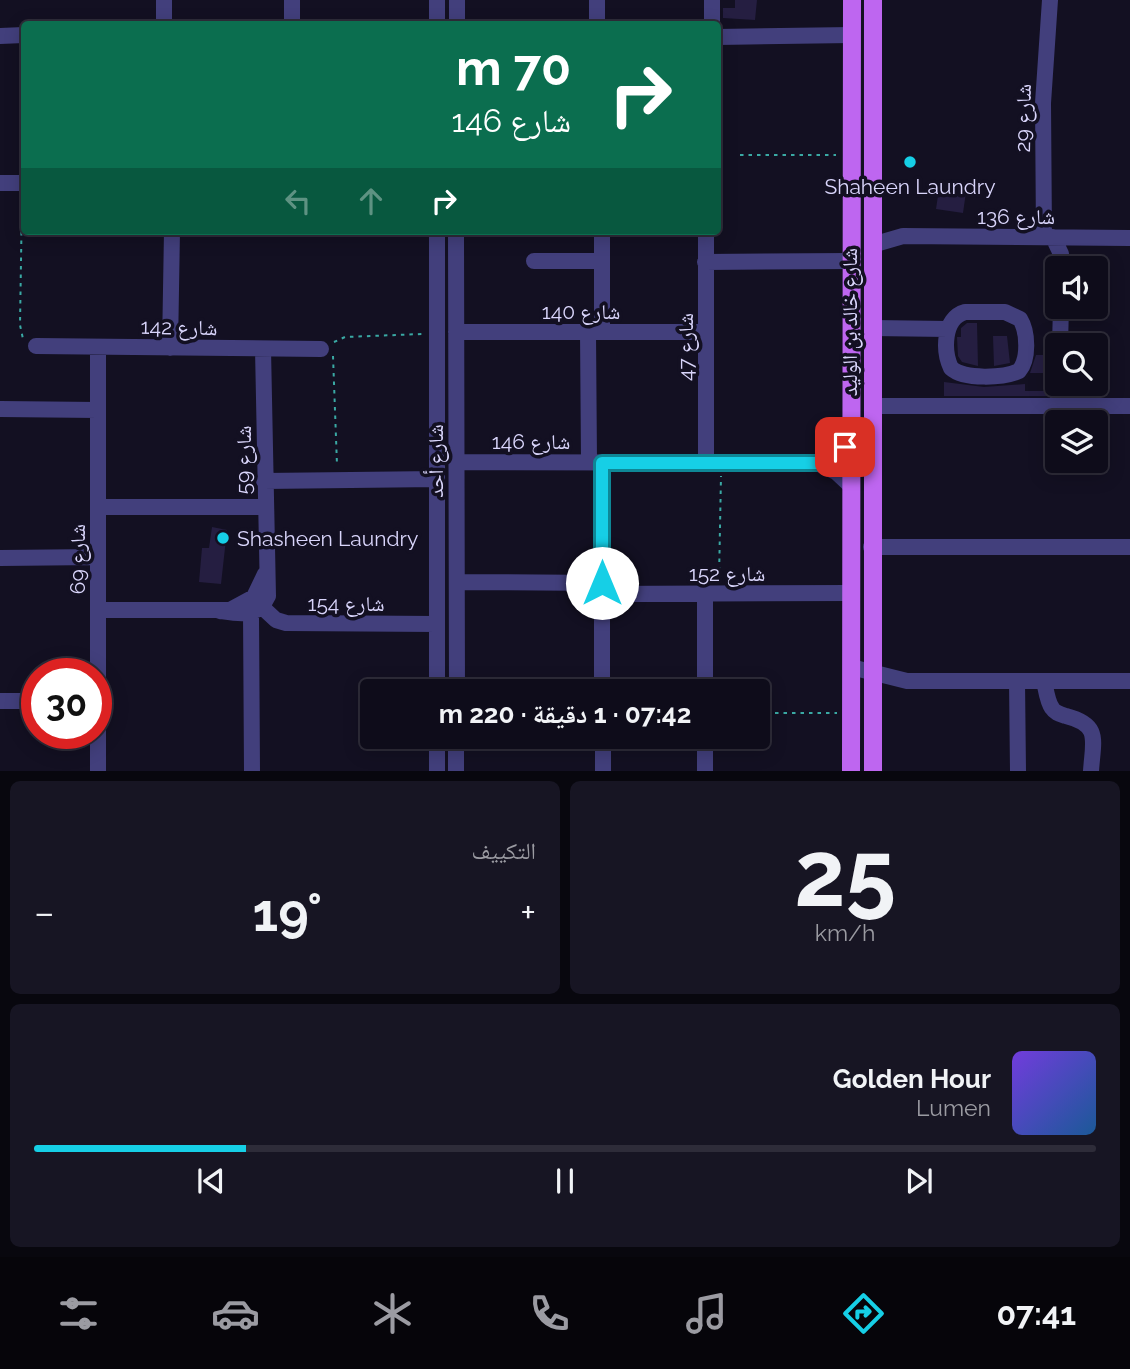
<!DOCTYPE html>
<html lang="ar">
<meta charset="utf-8">
<style>
:root{--surface:#0e0c1a;--page:#171523;--text:#f1f3f6;--muted:#9b9ba2;--line:#2e2c39;--accent:#16cfe6}
body{margin:0;font-family:Raleway,"Noto Naskh Arabic",sans-serif;background:var(--page);color:var(--text);direction:rtl;height:100vh;display:flex;flex-direction:column;font-size:26px;white-space:nowrap}
*{box-sizing:border-box;margin:0}
p{font-size:23px;color:var(--muted)}
.icon{flex:none;width:38px;height:38px;fill:none;stroke:currentColor;stroke-width:2;stroke-linecap:round;stroke-linejoin:round}
.map{position:relative;height:771px;overflow:hidden;direction:ltr}
.sheet{display:flex;flex-direction:column;gap:10px;padding:10px;background:#08070e;flex:1}
.sheet>*{flex:none}
.guide{position:absolute;left:21px;top:21px;width:700px;height:214px;border-radius:7px;box-shadow:0 4px 18px #0003,0 0 0 2px var(--line);direction:rtl;background:#0b6e4f;color:#fff;overflow:hidden}
.buttons{position:absolute;left:1045px;top:256px;display:grid;gap:14px}
.buttons a{display:grid;place-items:center;width:63px;height:63px;border-radius:7px;background:var(--surface);box-shadow:0 4px 18px #0003,0 0 0 2px var(--line);font-size:35px}
.speed{position:absolute;left:21px;top:658px;display:flex;gap:14px;font-size:35px;font-weight:700;text-align:center}
.speed>*{display:grid;place-content:center;width:91px;height:91px;border-radius:50%;background:var(--surface);box-shadow:0 4px 18px #0003,0 0 0 2px var(--line);line-height:1}
.speed .limit{border:10px solid #d22;background:#fff;color:#111}
.pin{position:absolute;display:grid;place-items:center;width:60px;height:60px;color:#fff;margin:-30px;border-radius:14px;box-shadow:0 4px 10px #0006}
.me{position:absolute;width:77px;margin:-38px;rotate:0deg;stroke-linejoin:round;filter:drop-shadow(0 0 5px #0008)}
.turn{display:flex;align-items:center;gap:24px;height:147px;padding:0 35px;font-size:32px}
.turn .icon{width:91px;height:91px;stroke-width:2.5}
.turn b{display:block;font-size:49px;line-height:60px}
.lanes{display:flex;align-items:center;height:66px;padding:0 35px;background:#0003;justify-content:center;gap:35px;direction:ltr}
.lanes .off{opacity:.35}
.big{font-size:52px;font-weight:700;line-height:1.1}
.sheet .card{flex:1;display:flex;flex-direction:column;justify-content:center;gap:10px;min-width:0;padding:0 24px;border-radius:10px;background:var(--page)}
.sheet .dial{align-items:center;gap:0}
.dial b{font-size:91px;line-height:1}
.song{display:flex;align-items:center;gap:21px}
.cover{width:84px;height:84px;border-radius:10px;background:linear-gradient(135deg,hsl(260 70% 55%),hsl(210 70% 35%))}
.played{height:7px;border-radius:4px;background:linear-gradient(90deg,var(--accent) 20%,var(--line) 20%)}
.keys{display:flex;justify-content:space-around;direction:ltr}
.heat{display:flex;justify-content:space-between;align-items:center;font-size:38px;direction:ltr}
.sheet .tiles{flex:1;display:grid;gap:10px;grid-template-columns:1fr 1fr}
.card:last-child{grid-column:span 2}
.trip{position:absolute;left:360px;top:679px;width:410px;height:70px;border-radius:7px;background:var(--surface);box-shadow:0 4px 18px #0003,0 0 0 2px var(--line);font-weight:700;line-height:70px;text-align:center;direction:rtl}
.tab-bar{display:flex;height:112px;justify-content:space-around;align-items:center;background:#06050a;color:var(--muted)}
.tab-bar .icon{width:49px;height:49px}
.tab-bar .on{color:var(--accent)}
.tab-bar b{font-size:32px;color:var(--text)}
.map>svg:first-child{display:block}
.building{fill:#251e41}
.lines{fill:none;stroke-linecap:round;stroke-linejoin:round}
.path{stroke:#3aa9a4;stroke-width:2;stroke-dasharray:3.5 5;stroke-linecap:butt}
.minor{stroke:#423f7c;stroke-width:16}
.major{stroke:#be66f0;stroke-width:18}
.route-casing{stroke:#0e8796;stroke-width:18}
.route{stroke:#16cfe6;stroke-width:12}
.poi-dot{fill:#16cfe6;stroke:#131022;stroke-width:2.5}
.labels{text-anchor:middle;dominant-baseline:central;stroke-width:7;stroke-linejoin:round;paint-order:stroke}
.street-label{font-size:21px;fill:#d9d5fb;stroke:#131022}
.poi-label{font-size:21px;fill:#d9d5fb;stroke:#131022}
</style>
<div class="map">
<svg width="1130" height="771" viewBox="0 0 1130 771">
<rect width="100%" height="100%" fill="#131022"/>
<!-- building -->
<path class="building" d="M735,0H757L755,20L723,18V8H735Z
M939,189L966,192L963,213L936,209Z
M967,323H977L978,366L962,362L958,356L957,337H961V328Z
M993,336H1007L1010,363L994,366Z
M1036,355H1053L1054,373H1030Z
M944,382L984,387L1025,384V391H1048V396H944Z
M212,527L227,530L221,584L199,582L202,548H209Z"/>
<g class="lines">
<!-- path -->
<path class="path" d="M740,155H836
M22,198L20,325L23,339
M334,342L345,337L422,334
M333,356L337,465
M719,579L721,476
M758,713H837"/>
<!-- minor -->
<path class="minor" d="M164,24V0
M292,24V0
M437,24V0
M457,24V0
M597,24V0
M712,24V0
M0,36L24,35
M718,37L852,35
M0,183H24
M437,231V691
M456,231L457,691
M602,231V332
M706,231V463
M1044,237L1043,103L1050,0
M1053,237L1061,254L1062,268
M872,245L903,236L1130,238
M534,261H602
M705,262L851,261
M965,312H1005L1020,319C1028,332 1029,359 1019,371C1004,378 964,380 951,368C943,351 943,318 965,312Z
M872,328L948,329
M456,332H706
M588,332L589,462
M1060,345L1061,306
M36,346L321,349
M170,348L172,231
M872,406H1130
M1058,406L1059,383
M0,409L98,410
M456,462L817,463L837,454L851,438
M602,463V691
M817,463L836,472L851,486
M264,481L437,479
M98,507H265
M871,547H1130
M0,558L97,557
M457,582L602,583
M602,594L851,593
M262,607L276,620L286,623L437,624
M98,610H230L254,597L265,574
M220,611C240,614 258,618 268,596L263,349
M251,613L252,771
M851,667L907,681H1130
M1017,681L1018,771
M1044,681C1046,689 1047,701 1052,708C1055,713 1060,714 1066,716C1101,725 1093,740 1091,771
M457,690L602,691
M705,691V594
M0,701H37
M603,737V771
M98,771V347
M437,771V737
M456,771V737
M705,771V737"/>
<!-- major -->
<path class="major" d="M851,771L852,0
M873,771V0"/>
</g>
<g class="lines">
<!-- route casing -->
<g class="route-casing">
<path id="route" d="M602,583V463H817L845,447"/>
</g>
<!-- route -->
<use href="#route" class="route"/>
</g>
<!-- markers -->
<g class="poi-dot">
<circle cx="910" cy="162" r="7"/>
<circle cx="223" cy="538" r="7"/>
</g>
<g class="labels">
<!-- street labels -->
<g class="street-label">
<text transform="translate(1023 118) rotate(-89)">شارع 29</text>
<text x="1016" y="216">شارع 136</text>
<text x="581" y="311">شارع 140</text>
<text transform="translate(849 322) rotate(-90)">شارع خالد بن الوليد</text>
<text transform="translate(179 327) rotate(1)">شارع 142</text>
<text transform="translate(685 347) rotate(-90)">شارع 47</text>
<text x="531" y="441">شارع 146</text>
<text transform="translate(243 460) rotate(-90)">شارع 59</text>
<text transform="translate(435 461) rotate(-90)">شارع أحد</text>
<text transform="translate(77 559) rotate(-90)">شارع 69</text>
<text x="727" y="573">شارع 152</text>
<text x="346" y="603">شارع 154</text>
</g>
<!-- poi labels -->
<g class="poi-label">
<text x="910" y="186">Shaheen Laundry</text>
<text x="237" y="538" text-anchor="start">Shasheen Laundry</text>
</g>
</g>
</svg>
<div class="buttons">
<a><svg class="icon" aria-label="sound" viewBox="0 0 24 24"><path d="M4 9h4l5-4v14l-5-4H4zM17 9q2 3 0 6"/></svg></a>
<a><svg class="icon" aria-label="search" viewBox="0 0 24 24"><circle cx="10" cy="10" r="6"/><path d="M15 15l6 6"/></svg></a>
<a><svg class="icon" aria-label="layers" viewBox="0 0 24 24"><path d="M12 4l9 5-9 5-9-5zM3 14l9 5 9-5"/></svg></a>
</div>
<div class="speed"><div class="limit">30</div></div>
<div class="pin" style="left:845px;top:447px;background:#d93025"><svg class="icon" aria-label="arrive" viewBox="0 0 24 24"><path d="M6 21V4h12l-3 4 3 4H6"/></svg></div>
<svg class="me" style="left:602px;top:583px" viewBox="-20 -20 40 40"><circle r="19" fill="#fff"/><path d="M0-13L10 11 0 6-10 11z" fill="#16cfe6"/></svg>
<div class="trip">07:42 · 1 دقيقة · 220 m</div>
<div class="guide">
<div class="turn"><svg class="icon" aria-label="right" viewBox="0 0 24 24"><path d="M7 20v-9h11M14 6l5 5-5 5"/></svg><div><b>70 m</b>شارع 146</div></div>
<div class="lanes"><svg class="icon off" aria-label="left" viewBox="0 0 24 24"><path d="M17 20v-9H6M10 6l-5 5 5 5"/></svg><svg class="icon off" aria-label="ahead" viewBox="0 0 24 24"><path d="M12 20V5M6 11l6-6 6 6"/></svg><svg class="icon" aria-label="right" viewBox="0 0 24 24"><path d="M7 20v-9h11M14 6l5 5-5 5"/></svg></div>
</div>
</div>
<section class="sheet">
<div class="tiles">
<div class="card dial"><b>25</b><p>km/h</p></div>
<div class="card"><p>التكييف</p>
<div class="heat"><a>−</a><b class="big">19°</b><a>+</a></div>
</div>
<div class="card">
<div class="song"><i class="cover"></i><div><b>Golden Hour</b><p>Lumen</p></div></div>
<div class="played"></div>
<div class="keys"><svg class="icon" aria-label="previous" viewBox="0 0 24 24"><path d="M18 5L8 12l10 7zM5 5v14"/></svg><svg class="icon" aria-label="pause" viewBox="0 0 24 24"><path d="M8 5v14M16 5v14"/></svg><svg class="icon" aria-label="next" viewBox="0 0 24 24"><path d="M6 5l10 7-10 7zM19 5v14"/></svg></div>
</div>
</div>
</section>
<nav class="tab-bar">
<b>07:41</b>
<svg class="icon on" aria-label="directions" viewBox="0 0 24 24"><path d="M12 3l9 9-9 9-9-9zM9 14v-3h6M13 9l2 2-2 2"/></svg>
<svg class="icon" aria-label="music" viewBox="0 0 24 24"><path d="M9 18V5l10-2v13"/><circle cx="6" cy="18" r="3"/><circle cx="16" cy="16" r="3"/></svg>
<svg class="icon" aria-label="phone" viewBox="0 0 24 24"><path d="M5 4h4l2 5-3 2q2 4 5 5l2-3 5 2v4C11 20 4 13 5 4z"/></svg>
<svg class="icon" aria-label="climate" viewBox="0 0 24 24"><path d="M12 3v18M4 7l16 10M4 17L20 7"/></svg>
<svg class="icon" aria-label="car" viewBox="0 0 24 24"><path d="M5 17H2v-5l4-1 3-4h7l3 4 3 1v5h-3M9 17h6M6 11h13"/><circle cx="7" cy="17" r="2"/><circle cx="17" cy="17" r="2"/></svg>
<svg class="icon" aria-label="filters" viewBox="0 0 24 24"><path d="M4 7h16M4 17h16"/><circle cx="9" cy="7" r="2"/><circle cx="15" cy="17" r="2"/></svg>
</nav>
